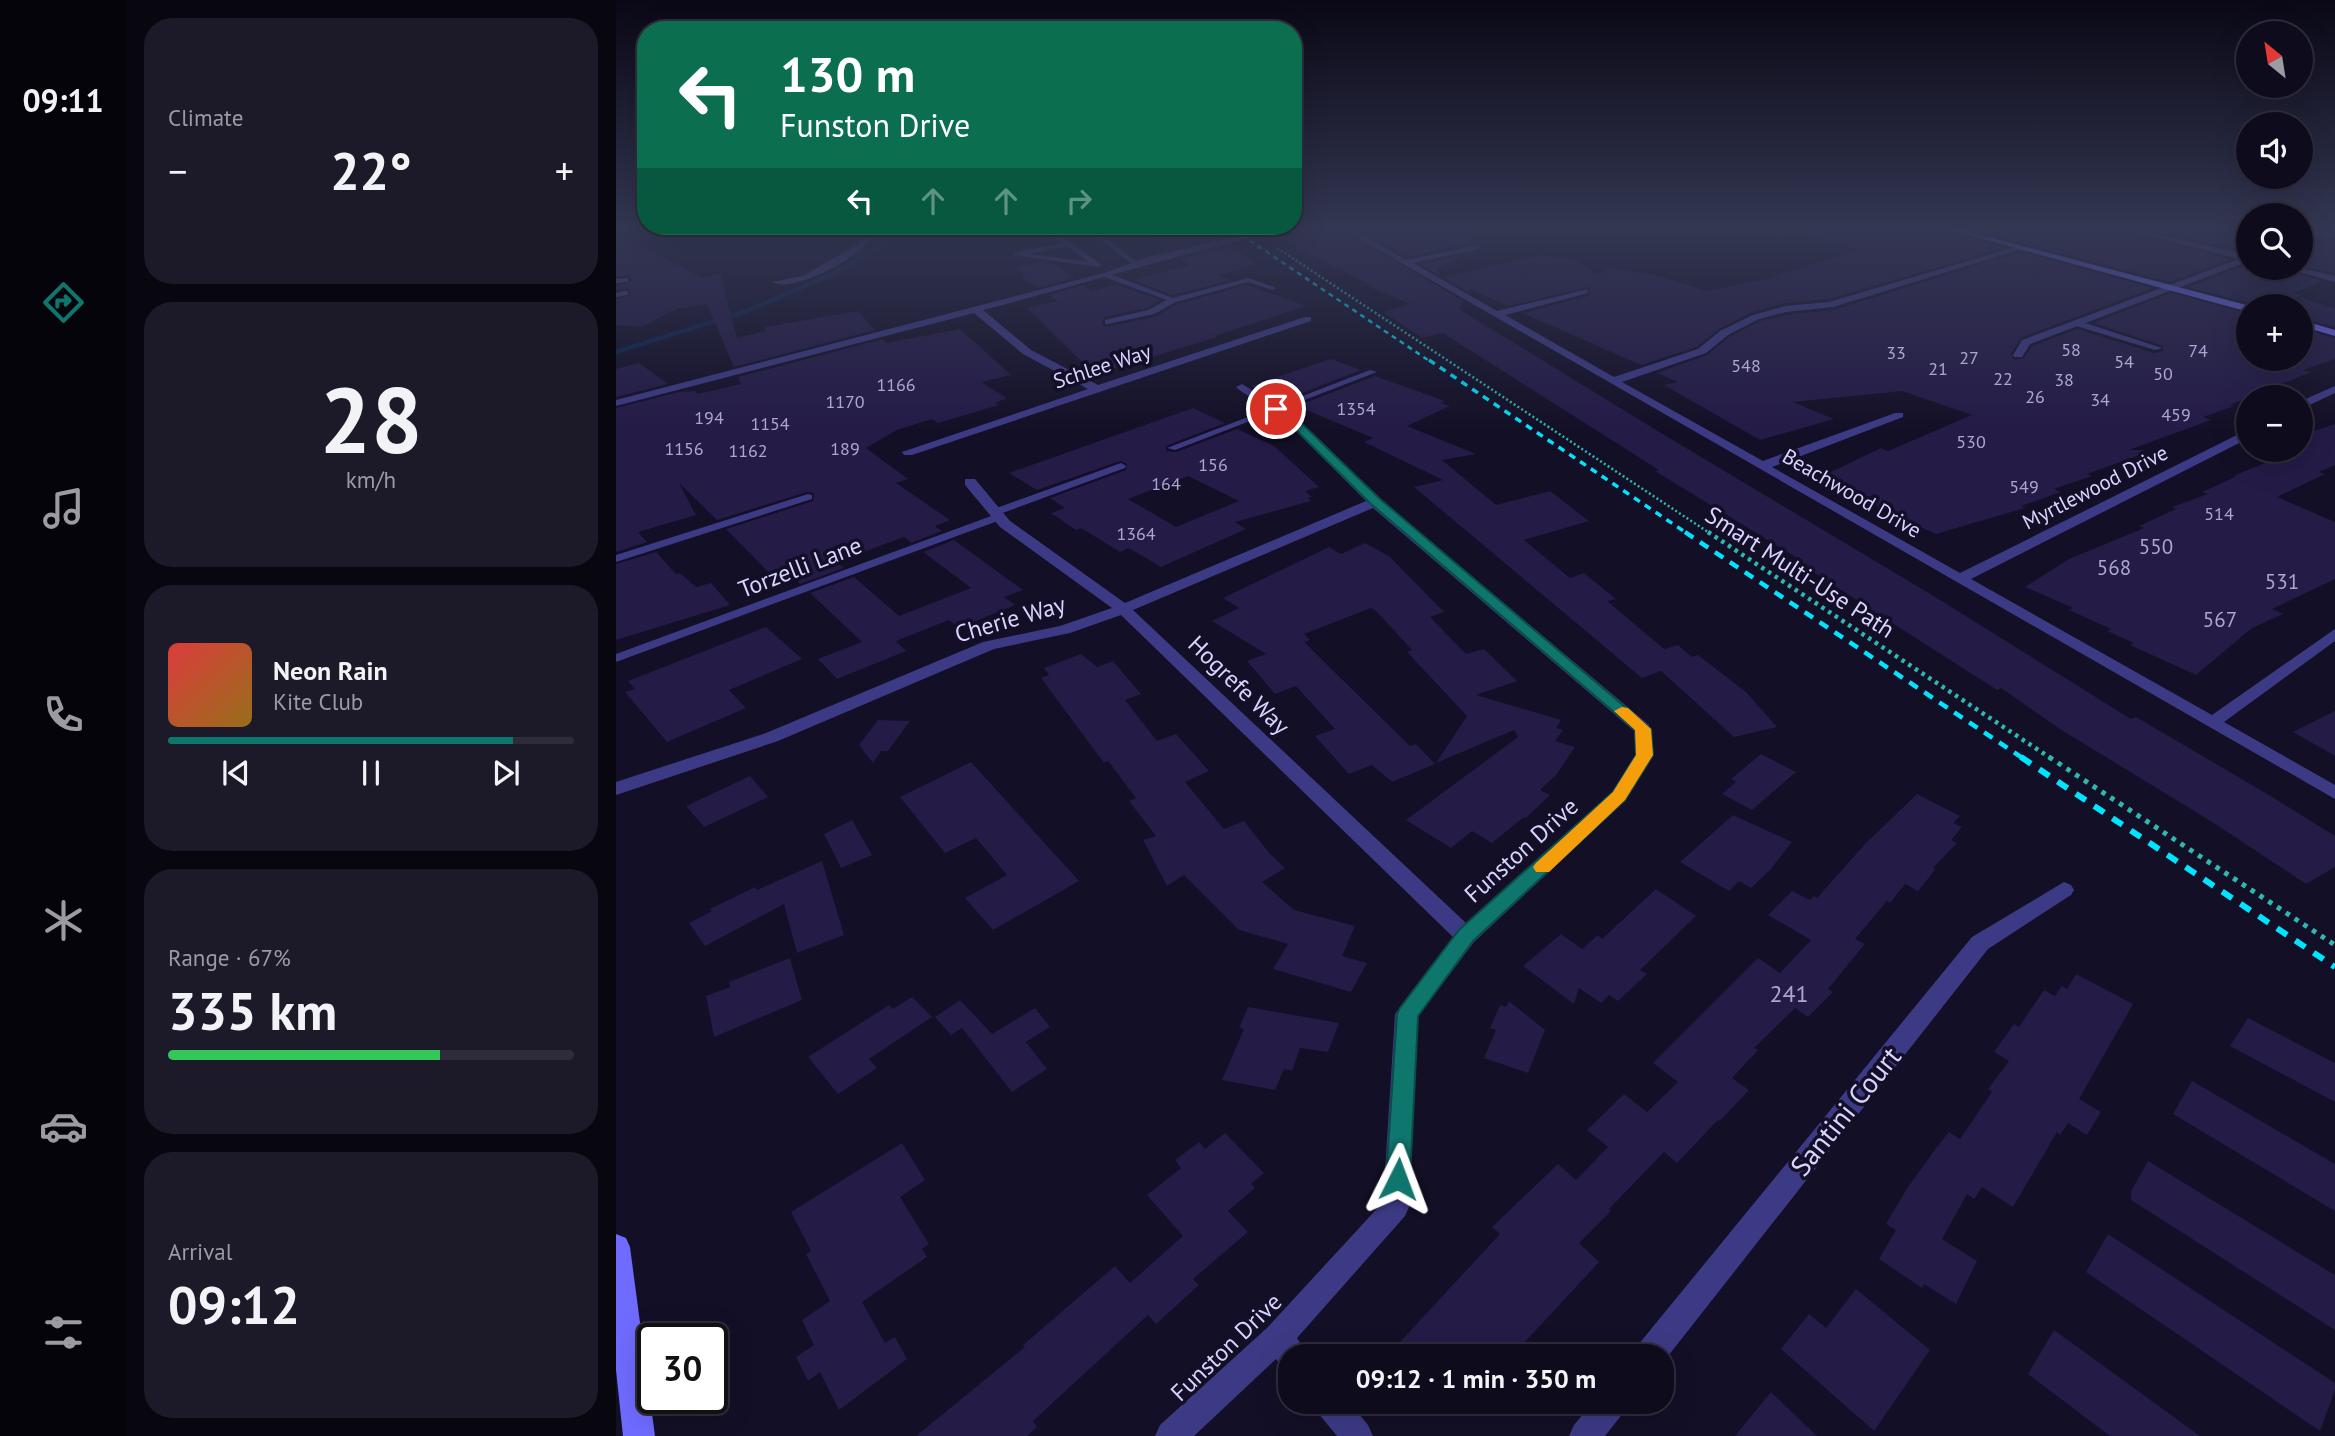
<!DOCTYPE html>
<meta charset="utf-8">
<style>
:root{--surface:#0e0b1c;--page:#1c1929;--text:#f1f3f6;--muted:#9b9ba3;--line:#2e2b3b;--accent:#0f766e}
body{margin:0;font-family:"PT Sans",sans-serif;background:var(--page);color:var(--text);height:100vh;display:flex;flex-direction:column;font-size:26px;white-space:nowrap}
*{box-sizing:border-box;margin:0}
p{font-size:23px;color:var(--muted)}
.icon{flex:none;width:38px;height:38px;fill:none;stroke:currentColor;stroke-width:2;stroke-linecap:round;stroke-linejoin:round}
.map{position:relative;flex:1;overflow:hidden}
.details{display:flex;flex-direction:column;gap:18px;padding:18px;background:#08060f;width:490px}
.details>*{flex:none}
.banner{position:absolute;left:21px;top:21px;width:665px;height:214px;border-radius:28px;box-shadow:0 7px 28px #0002,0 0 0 2px var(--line);background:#0b6e4f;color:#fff;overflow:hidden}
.needle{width:46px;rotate:330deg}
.tools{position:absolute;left:1620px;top:21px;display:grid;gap:14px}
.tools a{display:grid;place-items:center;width:77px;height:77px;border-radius:50%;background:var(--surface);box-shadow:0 7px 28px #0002,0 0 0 2px var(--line);font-size:35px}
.speed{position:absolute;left:21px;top:1323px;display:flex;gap:14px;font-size:35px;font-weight:700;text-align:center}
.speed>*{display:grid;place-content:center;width:91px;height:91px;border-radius:50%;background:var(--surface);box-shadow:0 7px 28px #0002,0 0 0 2px var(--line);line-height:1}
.speed .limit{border:4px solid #111;border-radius:10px;background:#fff;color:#111}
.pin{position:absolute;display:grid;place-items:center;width:60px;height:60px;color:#fff;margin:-30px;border:4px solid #fff;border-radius:50%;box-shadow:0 2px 7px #0007}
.me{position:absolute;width:77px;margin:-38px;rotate:3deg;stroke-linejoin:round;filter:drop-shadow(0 0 5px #0008)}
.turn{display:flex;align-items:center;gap:24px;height:147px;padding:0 28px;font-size:32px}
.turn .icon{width:91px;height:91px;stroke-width:2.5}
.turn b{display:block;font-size:49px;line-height:60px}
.lanes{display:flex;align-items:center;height:66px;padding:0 28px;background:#0003;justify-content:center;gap:35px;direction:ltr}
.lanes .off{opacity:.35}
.big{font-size:52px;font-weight:800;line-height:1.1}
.details .tile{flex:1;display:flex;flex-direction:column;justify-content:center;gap:10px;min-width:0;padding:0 24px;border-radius:28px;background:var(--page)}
.details .dial{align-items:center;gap:0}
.dial b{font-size:91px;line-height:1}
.song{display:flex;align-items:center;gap:21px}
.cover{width:84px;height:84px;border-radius:10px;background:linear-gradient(135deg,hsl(0 70% 55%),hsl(40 70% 35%))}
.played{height:7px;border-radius:4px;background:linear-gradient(90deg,var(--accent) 85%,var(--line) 85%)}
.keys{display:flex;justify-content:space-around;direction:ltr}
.heat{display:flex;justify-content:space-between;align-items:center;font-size:38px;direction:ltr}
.charge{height:10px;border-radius:5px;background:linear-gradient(90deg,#34c759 67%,var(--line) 0)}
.trip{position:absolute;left:662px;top:1344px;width:396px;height:70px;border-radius:28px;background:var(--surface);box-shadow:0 7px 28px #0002,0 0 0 2px var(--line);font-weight:800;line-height:70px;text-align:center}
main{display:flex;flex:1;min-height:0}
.tab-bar{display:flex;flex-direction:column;width:126px;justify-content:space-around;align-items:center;background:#06040b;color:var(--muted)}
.tab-bar .icon{width:49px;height:49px}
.tab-bar .active{color:var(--accent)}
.tab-bar b{font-size:32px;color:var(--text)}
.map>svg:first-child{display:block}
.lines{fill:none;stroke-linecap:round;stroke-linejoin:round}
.stream{stroke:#0c2248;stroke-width:4.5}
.building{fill:#241b47;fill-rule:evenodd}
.path-far2{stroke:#2fb8b0;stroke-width:2.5;stroke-dasharray:2 2.5;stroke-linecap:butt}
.path-far1{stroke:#2fb8b0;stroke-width:4.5;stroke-dasharray:3.5 4.5;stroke-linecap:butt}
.path{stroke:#2fb8b0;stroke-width:5;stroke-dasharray:4.5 6;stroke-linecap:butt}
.lane{fill:#3d3a85;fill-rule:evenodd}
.street{fill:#3d3a85;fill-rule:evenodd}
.secondary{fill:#6f6bff;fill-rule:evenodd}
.rail-far3{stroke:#00e5ff;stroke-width:2.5;stroke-dasharray:5 4.5;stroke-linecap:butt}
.rail-far2{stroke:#00e5ff;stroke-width:3.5;stroke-dasharray:7 6;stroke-linecap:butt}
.rail-far1{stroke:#00e5ff;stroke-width:4.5;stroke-dasharray:10 8;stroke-linecap:butt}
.rail{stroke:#00e5ff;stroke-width:6;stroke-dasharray:12 10;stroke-linecap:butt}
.route{fill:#0f766e;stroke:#0a4d48;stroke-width:2}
.slow{fill:#f59e0b}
.labels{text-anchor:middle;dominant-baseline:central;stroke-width:7;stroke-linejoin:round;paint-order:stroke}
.far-number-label{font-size:18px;fill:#aca6d1}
.far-street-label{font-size:21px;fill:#d9d4ff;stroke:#130f26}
.number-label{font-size:21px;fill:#aca6d1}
.street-label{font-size:24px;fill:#d9d4ff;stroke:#130f26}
.near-number-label{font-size:24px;fill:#aca6d1}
.near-street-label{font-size:28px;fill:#d9d4ff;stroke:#130f26}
</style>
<main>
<nav class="tab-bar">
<b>09:11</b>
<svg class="icon active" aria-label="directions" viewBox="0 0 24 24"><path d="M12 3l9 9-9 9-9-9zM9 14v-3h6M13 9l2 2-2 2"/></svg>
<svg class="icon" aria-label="music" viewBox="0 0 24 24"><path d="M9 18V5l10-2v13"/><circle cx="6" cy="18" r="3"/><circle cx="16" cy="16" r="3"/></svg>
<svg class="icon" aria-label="phone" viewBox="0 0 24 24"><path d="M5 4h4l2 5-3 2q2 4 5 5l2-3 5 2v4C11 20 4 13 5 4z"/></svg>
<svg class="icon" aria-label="climate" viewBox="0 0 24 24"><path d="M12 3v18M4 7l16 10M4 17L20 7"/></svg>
<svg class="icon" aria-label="car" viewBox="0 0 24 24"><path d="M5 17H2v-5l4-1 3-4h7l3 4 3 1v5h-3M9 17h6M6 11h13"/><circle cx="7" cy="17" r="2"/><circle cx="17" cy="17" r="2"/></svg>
<svg class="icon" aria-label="filters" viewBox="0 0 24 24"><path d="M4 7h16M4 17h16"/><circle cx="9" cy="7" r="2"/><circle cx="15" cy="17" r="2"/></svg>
</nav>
<section class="details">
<div class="tile"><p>Climate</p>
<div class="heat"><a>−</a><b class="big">22°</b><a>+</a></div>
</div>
<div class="tile dial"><b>28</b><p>km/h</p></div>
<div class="tile">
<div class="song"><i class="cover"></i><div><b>Neon Rain</b><p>Kite Club</p></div></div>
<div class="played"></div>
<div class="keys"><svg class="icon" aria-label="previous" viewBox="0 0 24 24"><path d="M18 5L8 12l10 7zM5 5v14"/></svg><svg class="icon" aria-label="pause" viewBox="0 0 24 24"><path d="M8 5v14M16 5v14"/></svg><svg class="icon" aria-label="next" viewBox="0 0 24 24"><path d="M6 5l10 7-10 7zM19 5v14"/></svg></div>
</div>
<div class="tile"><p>Range · 67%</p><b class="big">335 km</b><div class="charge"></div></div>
<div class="tile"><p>Arrival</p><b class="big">09:12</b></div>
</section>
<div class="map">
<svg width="1719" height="1436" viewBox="0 0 1719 1436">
<rect width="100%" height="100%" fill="#130f26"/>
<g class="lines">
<!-- stream -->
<path class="stream" d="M0,352L131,311L219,273L291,230"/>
</g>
<!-- building -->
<path class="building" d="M530,230H591L602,238L553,249Z
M687,230H726L847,301L843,309L1045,433L1316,595L1515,719L1520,717L1653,795L1719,836V867L1690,884L1601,825L1444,729L1385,688L1381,690L1309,644L1177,559L1181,558L1039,471L1043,470L827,333L806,338L767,312L794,304L749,285L752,284L662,237Z
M743,230H781L787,233L842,230L858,243L790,257Z
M1194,230H1331L1388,248L1213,299L1169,303L1136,312L1103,329L1081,347L1025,365L907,313L973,296L974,287L892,306L854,289L852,292L828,277L926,255L961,261L981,275L993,267L1046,277L1090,291L1147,280L1243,250L1193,235Z
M1355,230H1508L1510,233L1614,259L1554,282Z
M1535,230H1608L1633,236V252Z
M13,239L86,278L104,274L121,338L149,331V327L242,311L259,330L118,367L91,304L60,309L26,327L0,325V299L15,295L12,288L0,290V286L15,282L14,276H0V241Z
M1719,240V273L1685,266V248L1693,250Z
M614,246L640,264L602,275L615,280L557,295L517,280L573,265L565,259Z
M1405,252L1537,288L1405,338L1395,354L1398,360L1408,358L1416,346L1461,329L1538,353L1547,351V346L1477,323L1555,293L1633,314V359H1685V329L1719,338V359L1687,370L1695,372L1614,405L1618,406L1587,417L1595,420L1513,450H1528L1529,453L1471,474L1476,476L1438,489L1445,492L1405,506L1409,508L1320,534L1273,513L1212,478L1218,476L1213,473L1265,448L1272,451L1356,415L1286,391L1177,402L1218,419L1144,440L1048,385L1062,382L1041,373L1091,355L1113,337L1144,321L1170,315L1218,310Z
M851,254L821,268L823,275L804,264Z
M428,262L439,264L458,278L421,288L404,276L408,275L397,268Z
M1633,264V268H1666L1706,281L1677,293L1686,295L1662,306H1637L1635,303L1572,287Z
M468,285L475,291L501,285L545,300L531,308L488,317L486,324L489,327L539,317L561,304L631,285L690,306L599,336L601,337L487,372L464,360L411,308L442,301L433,295Z
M1685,298L1719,308V327L1685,318Z
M344,329L395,375L365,382L391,398L379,403L383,405L339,418L322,423L316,419L281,430L250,448L292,479L280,483L334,520L319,526L326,531L295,543L288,537L221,562L228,568L184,584L178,577L163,583L110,529L197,501L198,493L191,492L101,520L63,483L80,515L22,532L31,542L0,552V408L63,392L80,391L81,394L125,384L122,377L267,339L270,343Z
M715,359L745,370L668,400L635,386Z
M23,363L52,384L0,397V369Z
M759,376L829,401L825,403L834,406L791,426L860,454L826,460L880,505L934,491L973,521L908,540L954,578L968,573L1000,599L991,601L1048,649L1062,645L1076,657L1082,655L1130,692L1161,727L1118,737L1045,671L1026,678L798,487L827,480L748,442L757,438L681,406Z
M577,408L609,423L550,446V451L560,452L621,429L658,446L703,487L689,491L696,497L692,498L695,501L619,522L630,529L545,567L513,548L504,552L465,528L460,530L435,513L449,508L434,498L510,470L511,464L504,461L421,490L393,473ZM572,476L623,501L560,527L512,499Z
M1719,424V465L1703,472L1709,474L1661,497L1719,522V579L1656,609L1667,614L1636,628L1580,675L1514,645L1518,643L1491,631L1495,629L1453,610L1457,608L1409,587L1453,559L1528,528L1523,526L1560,509L1556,507L1592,494L1586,492L1619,477L1617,476L1649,463L1643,461L1669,450H1685V435Z
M338,540L407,590L388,597L399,605L343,628L333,620L280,641L290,651L221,679L202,659L246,642L194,593L238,577L283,616L355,588L307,552Z
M749,543L773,556L828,612L814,617L850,654L868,649L901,681L860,695L945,720L940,728L947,730L939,741L959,747L940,775L924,790L934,795L910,818L908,817L876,843L856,831L835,848L790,820L902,737L898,730L820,763L851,716L791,652L796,650L760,611L755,608L688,634L694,640L688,642L794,746L800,744L819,764L776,782L756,765L733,774L699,736L719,729L680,686L659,694L631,661L650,654L596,621L623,608L607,598L713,547L725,554Z
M40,552L60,574L64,573L80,587L95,583L114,605L0,640V564Z
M150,627L186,659L113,690L130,708L51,742L9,692L19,689L12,681Z
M465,654L481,667L497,661L525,694L509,700L541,741L560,734L593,771L569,782L608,829L628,821L654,854L669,868L646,882L678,910L739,926L726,956L751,963L735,992L657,969L672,944L623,930L568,875L551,886L527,840L540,836L513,801L520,798L492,761L488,763L425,678L433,675L428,668Z
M1719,711V756L1677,732Z
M262,720L294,721L272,751H265L257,763L243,745Z
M1145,754L1180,772L1136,810L1106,794L1120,782L1115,779Z
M355,762L463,881L377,930L349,898L391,875L360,838L329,853L284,797Z
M134,776L152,797L88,827L70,806Z
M1301,794L1344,816L1337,823L1346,827L1335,840L1341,843L1317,868L1319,870L1302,891L1289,884L1274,903L1271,901L1239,939L1249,944L1212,989L1217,992L1192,1017L1179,1008L1138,1048L1142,1050L1116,1078L1133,1090L1104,1121L1102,1120L1061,1163L1048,1152L993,1209L995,1211L963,1243L983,1262L896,1356H798L784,1342L884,1234L876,1227L942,1164L960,1180L992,1147L971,1130L1008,1094L1031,1112L1062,1082L1037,1063L1142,958L1164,973L1195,940L1152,915L1176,891L1194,900L1198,896L1201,898L1249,844Z
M1117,815L1176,842L1154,870L1135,888L1123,881L1113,891L1064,862Z
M236,820L256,855L225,868L208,834Z
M206,861L228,935L181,953L168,904L89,946L73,923L96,911L94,909L139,887L141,890Z
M1040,889L1080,916L1024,970L1031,974L1002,1001L993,995L985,1003L963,988L958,1004L907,966L945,934L966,949L982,935L986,939Z
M174,958L186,1000L98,1037L90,996L114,987L113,982Z
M1460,974L1517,1004L1463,1099L1485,1112L1471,1135L1452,1123L1444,1135L1441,1132L1397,1207L1366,1187L1358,1199L1351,1194L1326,1239L1361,1261L1340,1304L1308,1284L1306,1288L1263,1259L1280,1230L1270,1224L1292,1187L1321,1147L1333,1132L1344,1139L1376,1092L1372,1089L1393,1061L1378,1052L1398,1024L1403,1027L1428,990L1439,996L1446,986L1451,989Z
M296,997L316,1017L253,1059L261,1068L222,1094L192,1057L273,1005L277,1009Z
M344,1000L376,1034L419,1008L434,1027L410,1042L431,1069L396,1092L346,1028L335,1035L319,1017Z
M893,1001L929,1030L912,1073L868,1058L880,1030L874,1028L884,1005L890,1007Z
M632,1007L723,1023L712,1052L684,1048L676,1071L668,1069L659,1090L606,1080L628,1029L623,1028Z
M1632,1018L1719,1063V1102L1614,1046Z
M1576,1081L1719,1164V1211L1557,1114Z
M609,1133L648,1173L635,1184L639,1188L612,1211L632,1232L577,1279L583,1285L540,1324L532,1315L417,1421L421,1427L411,1436H300L409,1347L407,1345L499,1266L514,1283L567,1236L531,1195L565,1168L559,1160L583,1142L589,1149Z
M286,1143L309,1180L284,1197L313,1244L306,1249L311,1257L246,1302L269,1343L279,1337L291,1359L223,1410L204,1372L192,1381L180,1357L198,1345L186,1320L214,1301L190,1254L195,1251L175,1212Z
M1532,1161L1719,1275V1330L1515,1200V1191Z
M1492,1234L1719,1383V1390L1704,1431L1470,1272Z
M1240,1289L1314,1350L1258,1431L1165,1349L1193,1314L1210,1328Z
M1438,1330L1584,1436H1494L1412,1374Z
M1155,1392L1201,1436H1119Z"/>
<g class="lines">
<!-- path-far2 -->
<path class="path-far2" d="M661,248L1095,534"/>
<!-- path-far1 -->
<path class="path-far1" d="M1092,532L1436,759"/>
<!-- path -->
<path class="path" d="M1433,757L1719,945"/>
<!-- lane -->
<path class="lane" d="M429,230H436L486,265L482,267L398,255V253L446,243ZM451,246L473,262L413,254Z
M472,230H479L523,264V266H519Z
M1011,230H1021L1014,232Z
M491,273L557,298L632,278L660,288L656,290L632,282L560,302L538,314L492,324H489V320L532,310L551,300L488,277Z
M12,278V282L0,283V279Z
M9,291H12V295L0,297V293Z
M1457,321H1463L1546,348L1539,350L1457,325Z
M754,370L761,372L559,450L551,448Z
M505,463L510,466L509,468L384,514L388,517L387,519L0,662V654L378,515L374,512L375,510Z
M192,494L196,495V499L0,562V555Z"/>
<!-- street -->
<path class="street" d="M238,230H246L254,238C245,257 176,294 156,282L187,276L243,244L246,238Z
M648,230H684L647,238L643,236C550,258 460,286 367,310L415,350L482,385L689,317H695V321L296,455H288L286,452L472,389L407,354L358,313L0,406V400L488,273L532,257Z
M728,230H738L790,260L863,245V249L797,263L881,311L972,289V293L889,315L998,377L1082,349L1104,331L1137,315L1169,306L1213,302L1406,245V249L1217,307L1170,312L1143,319L1112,335L1090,353L1006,382L1147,461L1279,413H1287V417L1156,467L1344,573L1633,429V438L1355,579L1596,715L1719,629V641L1608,722L1719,785V799Z
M1511,230H1524L1633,255V261L1414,344L1406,357H1398L1397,355L1406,340L1623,259Z
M1688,230L1719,234V238L1689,232Z
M1669,268H1683L1719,276V282Z
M626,384L680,417L764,499L1033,725L1038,755L1010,800L858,942L802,1016L793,1207L789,1216L681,1338L692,1356H674V1370L666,1367L660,1359L578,1436H539L544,1425L652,1327L767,1202L779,1014L837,937L505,615L454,633L378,649L162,741L0,795V782L150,733L367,642L444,626L496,608L384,527L349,485V479H359L394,521L509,603L750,501L672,423L622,389L620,387ZM757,508L1018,731L1020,755L996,792L850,923L517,610Z
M1719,386V393L1685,409V401Z
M1448,882L1455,885L1458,890L1455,895L1372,949L1045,1365V1356H1018L1022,1345L1356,937Z
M698,1402H733L752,1425L757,1436H721L702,1413Z
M977,1402H1011L1007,1413L989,1436H953L958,1425Z"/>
<!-- secondary -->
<path class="secondary" d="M1334,230H1346L1634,306L1633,312Z
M1685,320L1719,330V336L1685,326Z
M0,1234L10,1238L14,1247L39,1436H7L0,1370Z"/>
<!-- rail-far3 -->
<path class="rail-far3" d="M618,230L815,362"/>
<!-- rail-far2 -->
<path class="rail-far2" d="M813,360L1072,534"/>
<!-- rail-far1 -->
<path class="rail-far1" d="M1069,532L1408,759"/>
<!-- rail -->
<path class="rail" d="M1405,757L1719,967"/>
</g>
<!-- sky -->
<linearGradient id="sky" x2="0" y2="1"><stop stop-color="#0a0815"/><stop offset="0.53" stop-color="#333752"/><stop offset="1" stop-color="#333752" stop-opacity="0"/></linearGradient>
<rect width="1719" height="431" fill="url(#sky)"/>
<!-- route -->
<path class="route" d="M656,407H664L679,417L764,499L1035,729L1037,755L1009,800L857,941L802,1016L794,1179L790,1187L782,1190L773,1187L770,1179L781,1014L784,1008L843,930L997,792L1020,755L1019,730L755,504L672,422L656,411Z"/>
<!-- slow -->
<path class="slow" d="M1006,707L1012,708L1035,729L1037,755L1009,800L933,872H920L917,867L920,863L997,792L1020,755L1019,730L998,711Z"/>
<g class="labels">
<!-- far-number labels -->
<g class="far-number-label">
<text x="1455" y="349">58</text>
<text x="1582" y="350">74</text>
<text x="1280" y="352">33</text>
<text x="1353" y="357">27</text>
<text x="1508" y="361">54</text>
<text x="1130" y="365">548</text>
<text x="1322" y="368">21</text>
<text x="1547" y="373">50</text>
<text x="1387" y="378">22</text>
<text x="1448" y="379">38</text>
<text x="280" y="384">1166</text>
<text x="1419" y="396">26</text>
<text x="1484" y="399">34</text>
<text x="229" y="401">1170</text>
<text x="740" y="408">1354</text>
<text x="1560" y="414">459</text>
<text x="93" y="417">194</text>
<text x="154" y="423">1154</text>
<text x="1355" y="441">530</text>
<text x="68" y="448">1156</text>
<text x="229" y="448">189</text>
<text x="132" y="450">1162</text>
<text x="597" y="464">156</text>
<text x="550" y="483">164</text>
<text x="1408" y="486">549</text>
<text x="1603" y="513">514</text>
<text x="520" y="533">1364</text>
</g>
<!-- far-street labels -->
<g class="far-street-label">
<text transform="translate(486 366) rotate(-18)">Schlee Way</text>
<text transform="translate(1479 487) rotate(-27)">Myrtlewood Drive</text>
<text transform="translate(1236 493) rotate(30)">Beachwood Drive</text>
</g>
<!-- number labels -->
<g class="number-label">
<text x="1540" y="546">550</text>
<text x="1498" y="567">568</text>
<text x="1666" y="581">531</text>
<text x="1604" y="619">567</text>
</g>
<!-- street labels -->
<g class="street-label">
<text transform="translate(184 567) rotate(-21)">Torzelli Lane</text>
<text transform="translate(1184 572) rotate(33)">Smart Multi-Use Path</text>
<text transform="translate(394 619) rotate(-16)">Cherie Way</text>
<text transform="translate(623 685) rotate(44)">Hogrefe Way</text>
<text transform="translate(905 850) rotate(-42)">Funston Drive</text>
<text transform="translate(610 1347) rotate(-44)">Funston Drive</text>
</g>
<!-- near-number labels -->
<g class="near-number-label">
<text x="1173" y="993">241</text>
</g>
<!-- near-street labels -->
<g class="near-street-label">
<text transform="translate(1229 1111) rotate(-51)">Santini Court</text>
</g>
</g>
</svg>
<div class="tools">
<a><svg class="needle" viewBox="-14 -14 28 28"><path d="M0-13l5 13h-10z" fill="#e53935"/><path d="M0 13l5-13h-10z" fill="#9b9ba3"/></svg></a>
<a><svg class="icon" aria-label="sound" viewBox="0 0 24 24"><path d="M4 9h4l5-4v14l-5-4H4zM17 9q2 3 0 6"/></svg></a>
<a><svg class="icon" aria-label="search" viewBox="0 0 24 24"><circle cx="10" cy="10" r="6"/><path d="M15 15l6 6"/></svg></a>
<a>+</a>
<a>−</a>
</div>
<div class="speed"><div class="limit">30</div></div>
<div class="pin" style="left:660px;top:409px;background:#d93025"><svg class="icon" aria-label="arrive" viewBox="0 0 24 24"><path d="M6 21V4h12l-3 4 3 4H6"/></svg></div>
<svg class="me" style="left:782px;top:1179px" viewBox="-20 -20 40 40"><path d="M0-17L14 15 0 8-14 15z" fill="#0f766e" stroke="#fff" stroke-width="4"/></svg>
<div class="trip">09:12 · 1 min · 350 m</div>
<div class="banner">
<div class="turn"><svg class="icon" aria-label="left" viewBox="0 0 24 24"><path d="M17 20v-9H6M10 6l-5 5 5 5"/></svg><div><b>130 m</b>Funston Drive</div></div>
<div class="lanes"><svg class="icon" aria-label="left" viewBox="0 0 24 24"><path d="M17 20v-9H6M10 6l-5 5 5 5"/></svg><svg class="icon off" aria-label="ahead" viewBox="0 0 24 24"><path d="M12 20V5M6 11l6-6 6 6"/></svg><svg class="icon off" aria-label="ahead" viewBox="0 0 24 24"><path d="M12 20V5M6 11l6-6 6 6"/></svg><svg class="icon off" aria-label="right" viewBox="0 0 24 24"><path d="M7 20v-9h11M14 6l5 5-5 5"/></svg></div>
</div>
</div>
</main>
